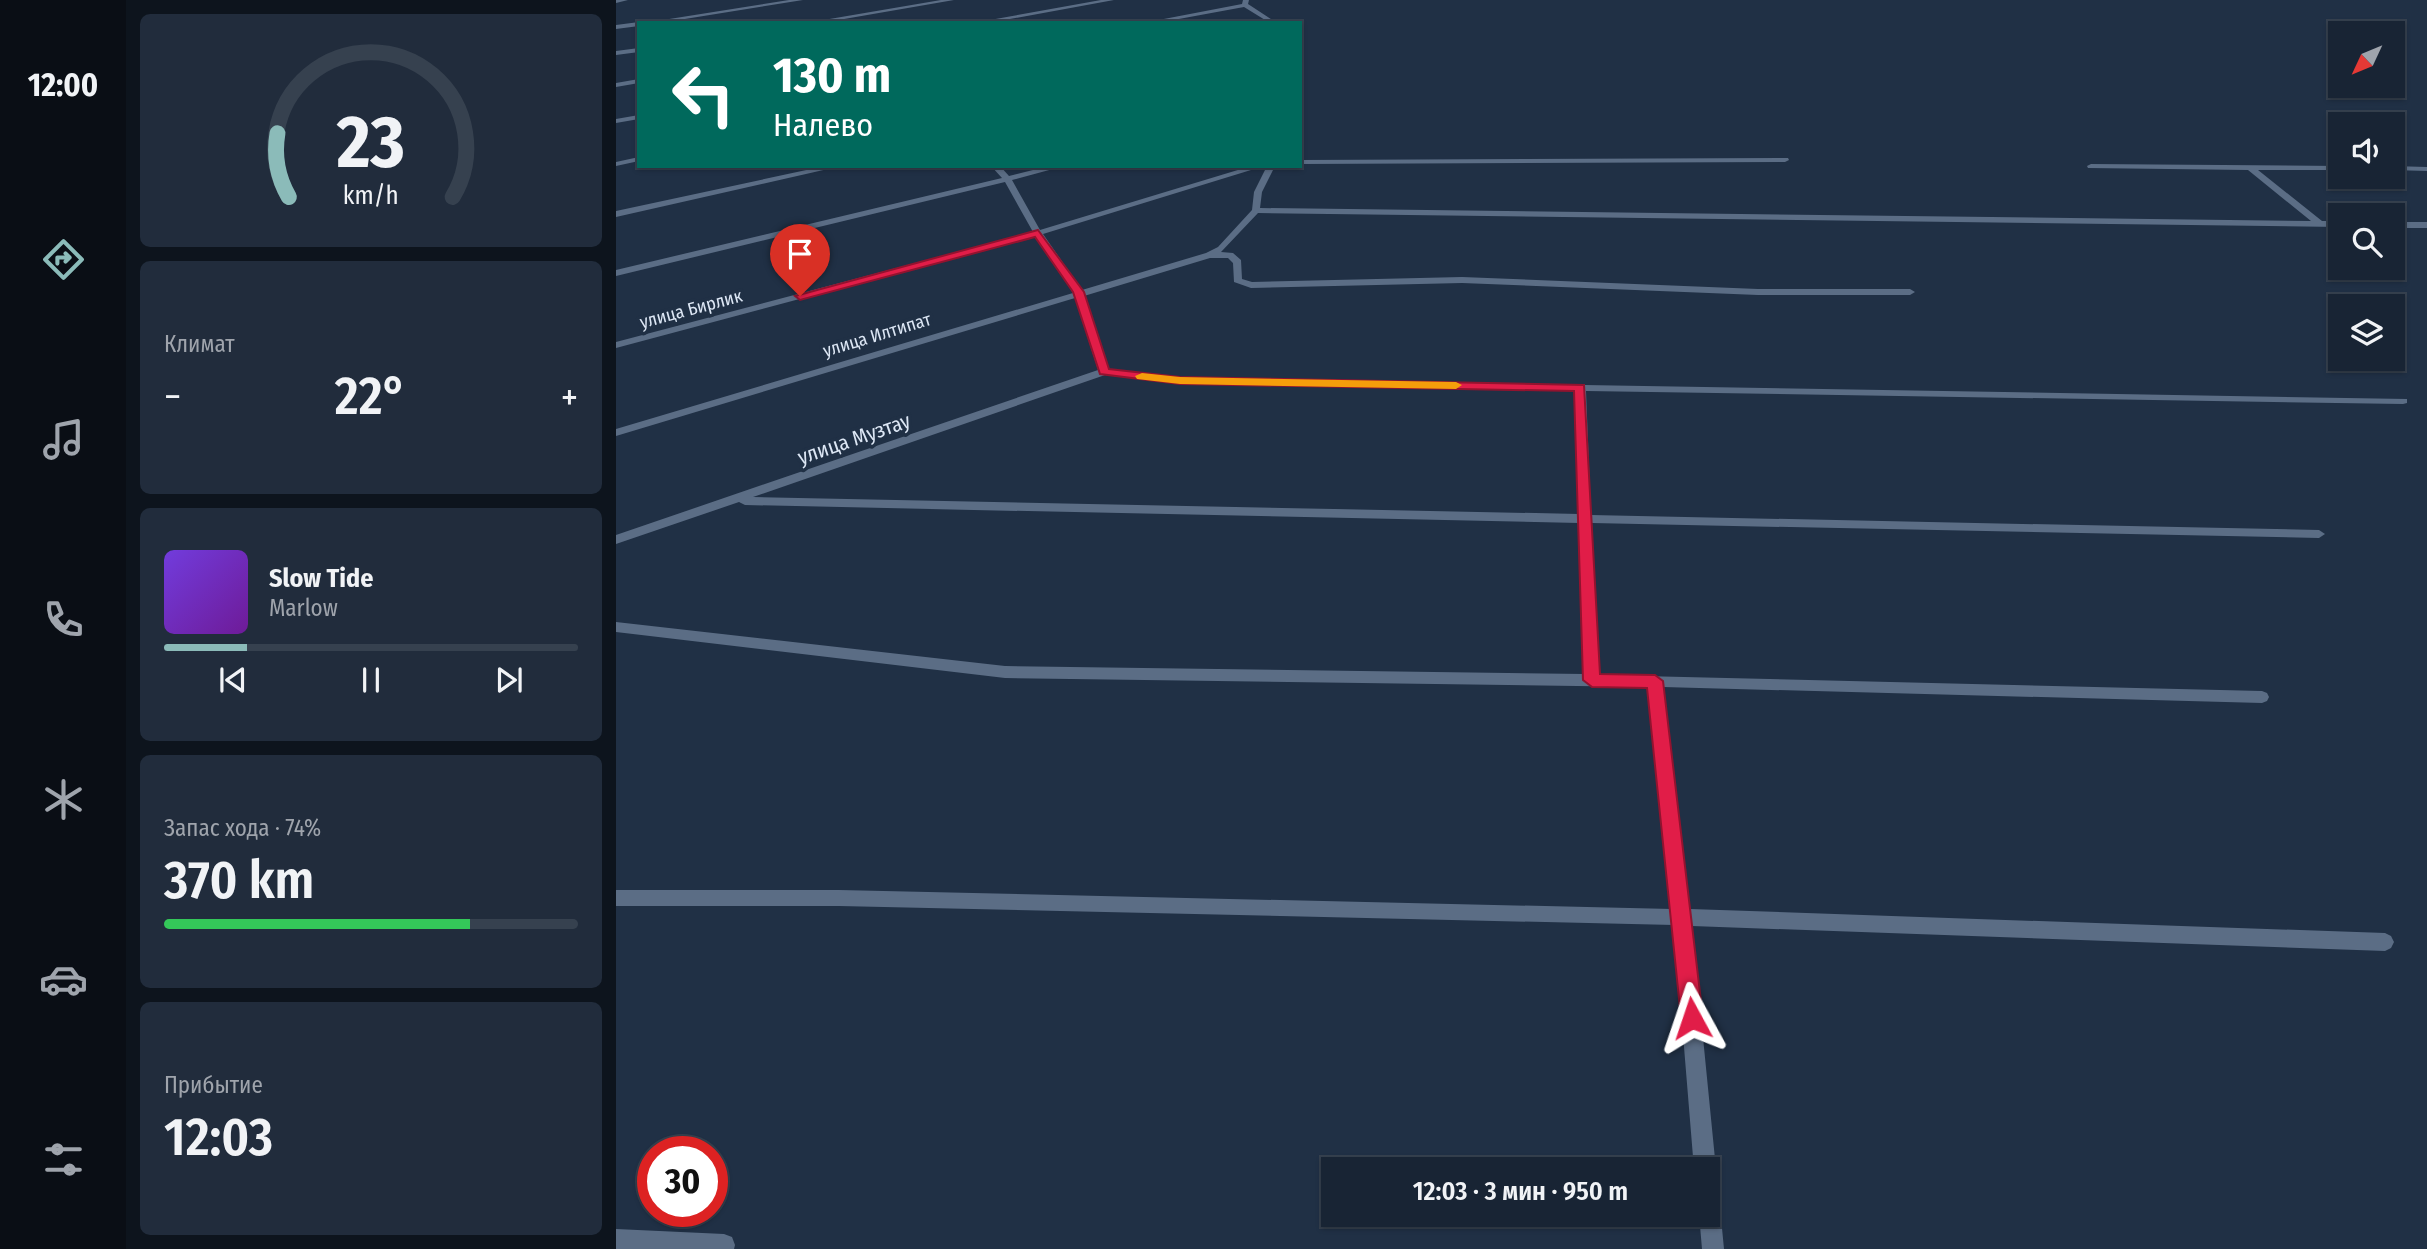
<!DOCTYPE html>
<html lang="ru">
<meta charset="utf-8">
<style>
:root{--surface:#182434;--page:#212c3c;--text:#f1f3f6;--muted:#9fa4ac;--line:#36414f;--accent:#8bbbb9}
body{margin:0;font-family:"Fira Sans Condensed",sans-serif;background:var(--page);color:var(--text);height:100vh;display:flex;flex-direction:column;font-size:26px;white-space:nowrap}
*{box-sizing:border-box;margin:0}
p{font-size:23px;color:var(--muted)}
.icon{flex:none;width:38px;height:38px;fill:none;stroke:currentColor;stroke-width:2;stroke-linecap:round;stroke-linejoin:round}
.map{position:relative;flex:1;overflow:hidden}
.details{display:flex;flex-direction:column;gap:14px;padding:14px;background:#0d141d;width:490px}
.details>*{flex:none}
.banner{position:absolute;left:21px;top:21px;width:665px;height:147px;border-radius:0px;box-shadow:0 2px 5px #0004,0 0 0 2px var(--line);background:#00695c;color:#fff;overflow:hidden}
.needle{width:46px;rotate:226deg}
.controls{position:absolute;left:1712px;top:21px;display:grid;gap:14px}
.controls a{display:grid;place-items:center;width:77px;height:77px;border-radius:0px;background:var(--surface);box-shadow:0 2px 5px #0004,0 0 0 2px var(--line);font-size:35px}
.speed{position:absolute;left:21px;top:1136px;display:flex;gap:14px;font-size:35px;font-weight:700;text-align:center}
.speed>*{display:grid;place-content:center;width:91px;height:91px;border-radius:50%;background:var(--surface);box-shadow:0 2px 5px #0004,0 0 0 2px var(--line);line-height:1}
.speed .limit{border:10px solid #d22;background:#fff;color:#111}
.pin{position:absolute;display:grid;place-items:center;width:60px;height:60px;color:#fff;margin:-72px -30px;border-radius:50% 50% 50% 0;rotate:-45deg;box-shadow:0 0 7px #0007}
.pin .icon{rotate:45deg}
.me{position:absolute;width:77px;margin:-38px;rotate:355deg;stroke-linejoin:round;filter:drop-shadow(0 0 5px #0008)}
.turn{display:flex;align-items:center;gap:24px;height:147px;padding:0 21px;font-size:32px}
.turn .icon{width:91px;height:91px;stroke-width:2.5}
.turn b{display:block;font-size:49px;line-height:60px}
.big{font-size:52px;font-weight:600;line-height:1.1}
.details .widget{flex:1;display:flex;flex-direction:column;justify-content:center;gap:10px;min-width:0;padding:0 24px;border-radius:10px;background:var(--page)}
.details .dial{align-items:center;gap:0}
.dial svg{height:182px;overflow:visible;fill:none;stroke:var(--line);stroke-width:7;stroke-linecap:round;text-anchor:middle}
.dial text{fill:var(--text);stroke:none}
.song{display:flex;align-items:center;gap:21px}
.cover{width:84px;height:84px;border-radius:10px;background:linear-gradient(135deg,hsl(260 70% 55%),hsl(280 70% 35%))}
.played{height:7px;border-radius:4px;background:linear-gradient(90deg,var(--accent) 20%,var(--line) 20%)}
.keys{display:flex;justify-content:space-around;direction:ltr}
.heat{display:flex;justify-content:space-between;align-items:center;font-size:38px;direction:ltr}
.charge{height:10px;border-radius:5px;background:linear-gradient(90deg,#34c759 74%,var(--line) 0)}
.trip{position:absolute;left:705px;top:1157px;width:399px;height:70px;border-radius:0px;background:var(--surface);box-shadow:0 2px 5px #0004,0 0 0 2px var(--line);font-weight:600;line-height:70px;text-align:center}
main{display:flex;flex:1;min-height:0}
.dock{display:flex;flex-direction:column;width:126px;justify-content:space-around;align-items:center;background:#0a0e15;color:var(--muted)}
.dock .icon{width:49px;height:49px}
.dock .active{color:var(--accent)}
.dock b{font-size:32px;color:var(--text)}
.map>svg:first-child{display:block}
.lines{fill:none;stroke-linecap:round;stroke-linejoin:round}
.street{fill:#5b6d85;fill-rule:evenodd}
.route{fill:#e11d48;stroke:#92132f;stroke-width:2}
.slow{fill:#f59e0b}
.labels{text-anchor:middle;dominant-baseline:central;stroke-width:7;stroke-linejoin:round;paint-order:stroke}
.far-street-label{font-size:18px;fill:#dde7f5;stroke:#203045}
.street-label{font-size:21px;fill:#dde7f5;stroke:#203045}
</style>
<main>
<nav class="dock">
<b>12:00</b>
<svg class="icon active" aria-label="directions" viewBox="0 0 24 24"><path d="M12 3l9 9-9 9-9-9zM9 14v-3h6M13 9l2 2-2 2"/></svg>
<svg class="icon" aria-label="music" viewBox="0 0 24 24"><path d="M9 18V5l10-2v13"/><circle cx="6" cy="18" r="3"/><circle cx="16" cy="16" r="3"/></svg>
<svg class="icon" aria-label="phone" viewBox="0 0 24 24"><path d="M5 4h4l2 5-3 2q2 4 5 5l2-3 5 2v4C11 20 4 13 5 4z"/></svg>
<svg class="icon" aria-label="climate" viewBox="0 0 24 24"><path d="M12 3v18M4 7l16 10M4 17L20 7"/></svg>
<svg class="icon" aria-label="car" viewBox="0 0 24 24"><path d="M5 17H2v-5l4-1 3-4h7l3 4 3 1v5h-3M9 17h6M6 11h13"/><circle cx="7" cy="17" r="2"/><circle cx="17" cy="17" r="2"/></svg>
<svg class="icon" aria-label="filters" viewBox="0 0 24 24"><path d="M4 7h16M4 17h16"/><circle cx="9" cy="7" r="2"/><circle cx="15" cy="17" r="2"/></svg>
</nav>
<section class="details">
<div class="widget dial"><svg viewBox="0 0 100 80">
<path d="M14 69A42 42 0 1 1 86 69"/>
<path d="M14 69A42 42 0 0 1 9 41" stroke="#8bbbb9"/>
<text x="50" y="56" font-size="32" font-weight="700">23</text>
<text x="50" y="72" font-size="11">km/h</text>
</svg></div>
<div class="widget"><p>Климат</p>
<div class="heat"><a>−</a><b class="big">22°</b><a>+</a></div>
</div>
<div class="widget">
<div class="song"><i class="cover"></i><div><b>Slow Tide</b><p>Marlow</p></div></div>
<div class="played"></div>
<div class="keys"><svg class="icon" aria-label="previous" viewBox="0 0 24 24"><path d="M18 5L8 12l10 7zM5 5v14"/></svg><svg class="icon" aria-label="pause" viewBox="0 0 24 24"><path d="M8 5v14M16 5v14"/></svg><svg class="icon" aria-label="next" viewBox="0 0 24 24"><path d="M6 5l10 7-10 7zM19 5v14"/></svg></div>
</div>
<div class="widget"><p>Запас хода · 74%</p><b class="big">370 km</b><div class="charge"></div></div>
<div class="widget"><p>Прибытие</p><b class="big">12:03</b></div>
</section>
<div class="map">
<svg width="1811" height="1249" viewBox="0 0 1811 1249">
<rect width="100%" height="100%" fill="#203045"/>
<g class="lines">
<!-- street -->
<path class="street" d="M0,0H12L0,3Z
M173,0H187L44,23H28Z
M325,0H338L205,23H190Z
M485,0H498L372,23H357Z
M627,0H633L632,4L661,23H654L628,7L541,23H527L626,4Z
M23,22L25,23H23V26L0,29V25Z
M23,48V52L0,55V51Z
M23,79V83L0,87V83Z
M23,115V119L0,123V119Z
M23,157V161L0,166V162Z
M1172,158L1173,160L1169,162L684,164V160Z
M1475,164L1724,166V170H1642L1706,221H1724V227L642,213L605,252L617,253L625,260L626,279L636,282L846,277L1142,289H1294L1299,292L1294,295H1142L846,283L635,288L618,282L617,263L612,258H594L468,296L492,369L563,378L1791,399V403L1787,404L970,391L975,515L1703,530L1709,534L1703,538L976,523L983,675L1646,691L1651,693L1653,697L1651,701L1646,703L1047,687L1074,909L1769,933L1775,936L1778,942L1775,948L1769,951L1076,926L1100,1169L1097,1177L1092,1178V1169H1078L1058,925L223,906H0V890H223L1056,909L1032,687L389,678L0,632V622L389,666L968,674L963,523L129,505L123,502L0,544V535L482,370L459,298L0,436V429L457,293L420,236L0,348V342L417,232L389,182L0,276V270L386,178L375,166H384L393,176L433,166H448L396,180L424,230L635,166H648L427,234L466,290L590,253L602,247L636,210L638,192L651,166H659L646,192L644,208L1695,221L1632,170L1472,168L1471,166ZM489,375L563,384L959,391L963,514L137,497Z
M209,166H225L0,217V211Z
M1776,166L1811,167V171L1776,170Z
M1776,222H1811V228H1776Z
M1092,1186L1100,1189L1103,1197L1108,1249H1086L1083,1214H1092Z
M0,1229L108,1234L116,1237L119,1245L118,1249H0Z"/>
</g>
<!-- route -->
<path class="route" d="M422,230L468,292L493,369L564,377L968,385L984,674L1039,675L1047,681L1087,1018L1083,1026L1076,1029L1068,1026L1065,1018L1031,688L976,687L967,680L958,391L564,384L484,374L457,292L419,237L184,300L179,296Z"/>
<!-- slow -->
<path class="slow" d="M526,373L564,377L840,382L846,385L840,389L564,384L521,379L519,376Z"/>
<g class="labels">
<!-- far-street labels -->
<g class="far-street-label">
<text transform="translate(75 309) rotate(-15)">улица Бирлик</text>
<text transform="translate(261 335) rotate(-17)">улица Илтипат</text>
</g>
<!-- street labels -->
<g class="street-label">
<text transform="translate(238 439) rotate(-19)">улица Музтау</text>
</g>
</g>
</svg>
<div class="controls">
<a><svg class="needle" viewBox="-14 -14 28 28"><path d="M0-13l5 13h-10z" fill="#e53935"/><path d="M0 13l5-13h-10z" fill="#9fa4ac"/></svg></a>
<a><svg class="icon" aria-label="sound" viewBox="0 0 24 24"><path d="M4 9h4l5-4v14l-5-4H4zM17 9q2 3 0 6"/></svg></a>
<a><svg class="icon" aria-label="search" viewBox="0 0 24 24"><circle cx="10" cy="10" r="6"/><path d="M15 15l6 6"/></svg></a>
<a><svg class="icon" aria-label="layers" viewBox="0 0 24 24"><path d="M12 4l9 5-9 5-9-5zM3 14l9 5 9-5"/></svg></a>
</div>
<div class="speed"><div class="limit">30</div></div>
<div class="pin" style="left:184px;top:296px;background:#d93025"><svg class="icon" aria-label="arrive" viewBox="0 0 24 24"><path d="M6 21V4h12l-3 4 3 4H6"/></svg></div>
<svg class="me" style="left:1076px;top:1018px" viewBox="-20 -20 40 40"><path d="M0-17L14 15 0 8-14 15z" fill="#e11d48" stroke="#fff" stroke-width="4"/></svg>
<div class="trip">12:03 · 3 мин · 950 m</div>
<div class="banner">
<div class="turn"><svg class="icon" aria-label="left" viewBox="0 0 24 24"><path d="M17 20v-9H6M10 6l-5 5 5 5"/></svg><div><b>130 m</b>Налево</div></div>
</div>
</div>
</main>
